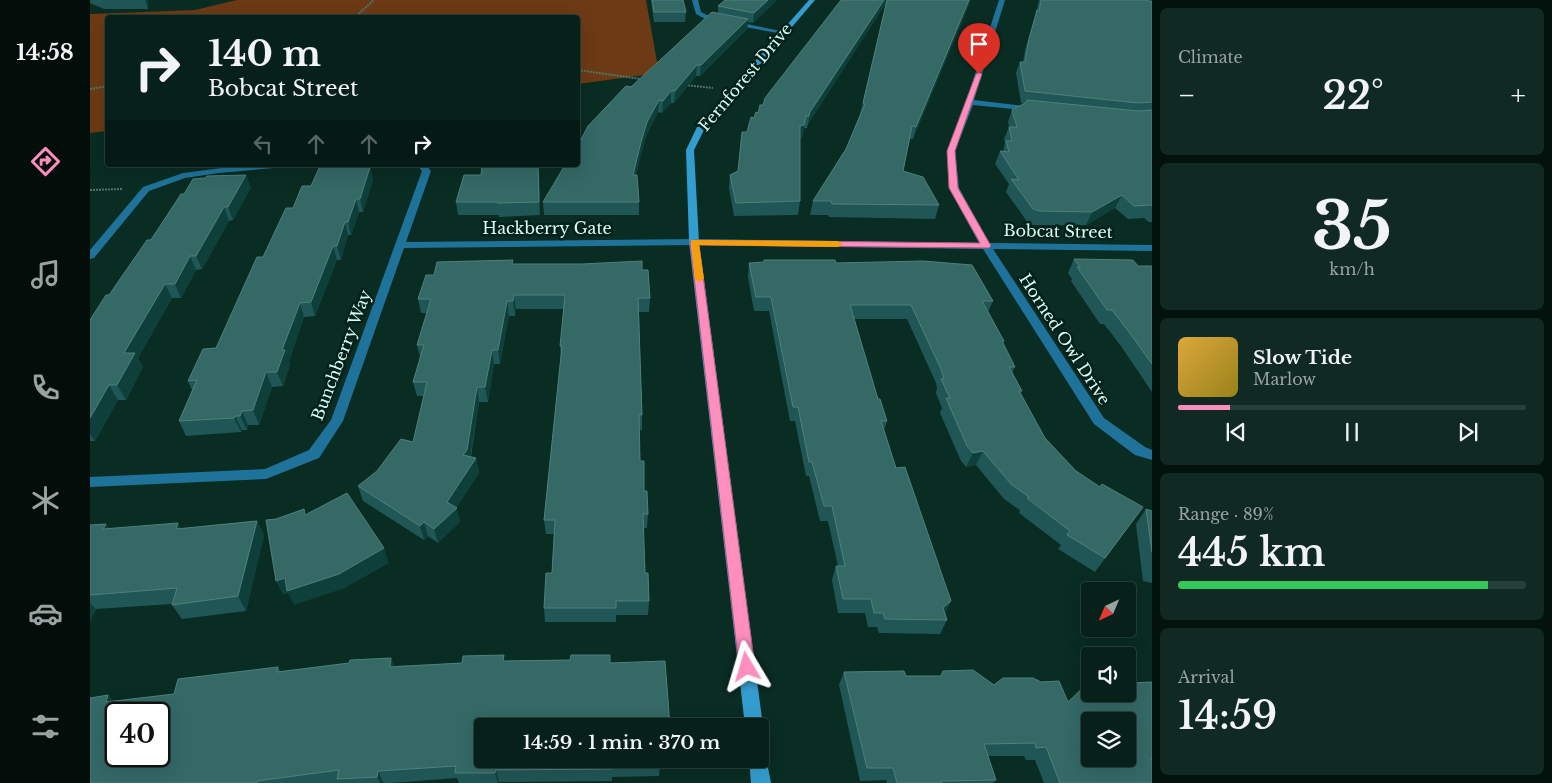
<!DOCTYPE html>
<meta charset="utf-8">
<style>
:root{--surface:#07211a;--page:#102923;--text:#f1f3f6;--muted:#98a3a2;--line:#283e39;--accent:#fd8ebe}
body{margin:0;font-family:"Libre Baskerville",serif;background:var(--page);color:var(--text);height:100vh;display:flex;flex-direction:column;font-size:19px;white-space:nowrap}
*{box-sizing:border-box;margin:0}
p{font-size:16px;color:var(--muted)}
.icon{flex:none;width:28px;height:28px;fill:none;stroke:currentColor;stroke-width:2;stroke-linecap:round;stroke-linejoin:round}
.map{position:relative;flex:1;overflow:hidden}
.side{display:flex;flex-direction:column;gap:8px;padding:8px;background:#04120e;width:400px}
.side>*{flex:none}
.top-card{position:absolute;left:15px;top:15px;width:475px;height:152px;border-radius:5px;box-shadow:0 5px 20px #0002,0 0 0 1px var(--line);background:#07211a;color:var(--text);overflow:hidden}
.needle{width:32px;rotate:224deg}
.buttons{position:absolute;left:991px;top:582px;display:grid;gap:10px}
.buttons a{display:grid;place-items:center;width:55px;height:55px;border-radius:5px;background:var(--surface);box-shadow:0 5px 20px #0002,0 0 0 1px var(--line);font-size:25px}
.speed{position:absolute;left:15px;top:702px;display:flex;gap:10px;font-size:25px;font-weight:700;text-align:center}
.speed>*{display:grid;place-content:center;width:65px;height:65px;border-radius:50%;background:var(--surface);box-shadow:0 5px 20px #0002,0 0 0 1px var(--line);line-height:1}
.speed .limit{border:2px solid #111;border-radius:8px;background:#fff;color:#111}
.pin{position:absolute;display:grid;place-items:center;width:42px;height:42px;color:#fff;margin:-51px -21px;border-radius:50% 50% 50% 0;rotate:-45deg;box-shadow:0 0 5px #0007}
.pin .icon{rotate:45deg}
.me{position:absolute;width:55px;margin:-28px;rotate:353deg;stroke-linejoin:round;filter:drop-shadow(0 0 4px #0008)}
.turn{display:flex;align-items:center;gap:18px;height:105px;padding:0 20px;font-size:22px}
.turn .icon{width:65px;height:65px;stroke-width:2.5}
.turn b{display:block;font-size:35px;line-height:42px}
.lanes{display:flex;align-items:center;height:48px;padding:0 20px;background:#0003;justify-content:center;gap:25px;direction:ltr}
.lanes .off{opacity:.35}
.big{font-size:38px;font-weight:600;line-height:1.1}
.side .widget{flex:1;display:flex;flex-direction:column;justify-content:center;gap:8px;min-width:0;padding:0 18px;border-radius:8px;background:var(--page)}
.side .dial{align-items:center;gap:0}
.dial b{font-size:65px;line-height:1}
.song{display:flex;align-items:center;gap:15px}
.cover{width:60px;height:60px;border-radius:8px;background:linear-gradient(135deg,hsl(40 70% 55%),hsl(50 70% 35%))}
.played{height:5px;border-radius:2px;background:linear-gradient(90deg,var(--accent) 15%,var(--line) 15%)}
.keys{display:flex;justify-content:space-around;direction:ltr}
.heat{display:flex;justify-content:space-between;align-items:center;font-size:28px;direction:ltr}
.charge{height:8px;border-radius:4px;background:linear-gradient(90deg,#34c759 89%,var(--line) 0)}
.trip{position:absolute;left:384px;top:718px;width:295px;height:50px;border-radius:5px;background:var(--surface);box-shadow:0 5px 20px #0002,0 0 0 1px var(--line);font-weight:600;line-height:50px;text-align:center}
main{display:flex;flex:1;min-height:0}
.tab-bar{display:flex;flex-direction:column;width:90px;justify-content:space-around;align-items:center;background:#030d0a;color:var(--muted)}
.tab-bar .icon{width:35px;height:35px}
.tab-bar .on{color:var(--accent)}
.tab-bar b{font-size:22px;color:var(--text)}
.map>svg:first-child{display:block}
.green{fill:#6c3a15}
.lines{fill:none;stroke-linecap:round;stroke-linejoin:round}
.path{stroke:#52736a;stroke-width:2;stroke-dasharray:2 1;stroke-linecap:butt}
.street{fill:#1f739a;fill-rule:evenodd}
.secondary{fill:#349dcf;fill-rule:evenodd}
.wall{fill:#205756}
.shaded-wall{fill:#0e3f3a}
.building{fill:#346966;stroke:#4f807c;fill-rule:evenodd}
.route{fill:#fd8ebe;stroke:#a45c7c}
.slow{fill:#f59e0b}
.labels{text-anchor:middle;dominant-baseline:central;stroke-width:5;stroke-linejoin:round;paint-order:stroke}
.street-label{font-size:16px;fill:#dcfbf1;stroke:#00221a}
</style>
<main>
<nav class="tab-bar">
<b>14:58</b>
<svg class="icon on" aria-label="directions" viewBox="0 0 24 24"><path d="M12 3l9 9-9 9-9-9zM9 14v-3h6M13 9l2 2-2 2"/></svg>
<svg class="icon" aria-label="music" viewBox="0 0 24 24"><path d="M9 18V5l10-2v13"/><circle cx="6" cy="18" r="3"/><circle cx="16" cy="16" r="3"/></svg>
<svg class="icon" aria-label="phone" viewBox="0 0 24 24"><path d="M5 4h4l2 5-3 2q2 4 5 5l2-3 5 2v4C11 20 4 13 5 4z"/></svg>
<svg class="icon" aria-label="climate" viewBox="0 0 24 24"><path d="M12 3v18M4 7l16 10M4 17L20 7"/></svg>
<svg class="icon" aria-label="car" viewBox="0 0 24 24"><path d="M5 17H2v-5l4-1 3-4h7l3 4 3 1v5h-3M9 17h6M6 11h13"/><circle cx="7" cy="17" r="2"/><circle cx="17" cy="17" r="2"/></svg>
<svg class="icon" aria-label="filters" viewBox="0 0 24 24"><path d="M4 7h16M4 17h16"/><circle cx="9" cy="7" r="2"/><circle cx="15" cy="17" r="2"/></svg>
</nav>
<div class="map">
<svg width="1062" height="783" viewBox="0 0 1062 783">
<rect width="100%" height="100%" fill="#092c23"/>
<!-- green -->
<path class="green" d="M147,0H556L569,73L488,84V18H18L17,131L0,133V14L105,10Z"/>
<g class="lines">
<!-- path -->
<path class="path" d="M264,18L284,0
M488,70L551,79
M595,85L623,88
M0,89L18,86
M0,190L32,189"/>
<!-- street -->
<path class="street" d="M602,0H608L611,12L621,17L696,32L693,34L617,20L606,14Z
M909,0H915L884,100L943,107L947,109L943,111L883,105L865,151L869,188L899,243L1062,245V251L903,249L1014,418L1055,447L1062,450V460L1045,455L1004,424L893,249L604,245L314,248L253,421L229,458L176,479L0,487V477L175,469L219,450L241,420L332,171L327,165H336L341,171L316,242L604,239L889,243L859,188L857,151L876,102Z
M155,165H188L184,168L129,173L95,178L59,191L4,258L0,259V250L53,187L93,173Z"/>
<!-- secondary -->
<path class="secondary" d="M719,0H725L614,130L604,150L609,242L673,726L670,733V726H655L599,242L596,150L607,127Z
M670,750L675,752L681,783H661L659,759H670Z"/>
</g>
<!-- wall -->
<path class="wall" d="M0,0H58V9H14L0,3Z
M561,0H593L596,12L595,22H564Z
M687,0L663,23L658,22L657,29L610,76H606L584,103H581L572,113L568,112L557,134L551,154L546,175L549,202V215H454L453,202L541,87L628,13V6Z
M751,0H881L823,139H820L813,171L849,205L845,219L739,217L738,215H720L723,201L756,149L770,114L796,3L718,124L717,128H714L712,137L710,138V201L708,215L644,216L639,188L640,175L648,171L657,132L664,118Z
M949,0H1062V222H1059L1054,218L1038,219L1025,208L996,225H943L938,223L916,192L919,184L905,164L910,151H913L915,143L914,139L919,127L918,122L922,110L935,104L931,103L926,73L930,62H933L935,50L947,10Z
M264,165L265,167H280L283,180L273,212H269L261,235H258L251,260H247L225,316L214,317L199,361L200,365L193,386L182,387L169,425H158L157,430H152L151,432L96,436L89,421L102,390L98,381L126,348L173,257L203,208L221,186Z
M449,165L450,215L409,217V215H368L366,202L391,175Z
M161,187L143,220L139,221L112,269L106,270L91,298H82L48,358L53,367L36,400H28L5,441H0V320L19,295L94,194Z
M984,259L1048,266H1062V392L1031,346L1014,324H1010L981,281L982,279L978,273Z
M674,260L746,263L903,301L898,312L914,341L913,344L925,367L922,373L932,391L931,393L955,438L986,471L1010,487L1053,507L1005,572L968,549L971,545L929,513L930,510L914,499L886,465L876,467L871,461L850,413L852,408L846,393L847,388L846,383L817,319H764L788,399L797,421L794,430L806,468L861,601L855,613L857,620L850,634L789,633L787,627H778L775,613H748L742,580L746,566H748L738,521H730L719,476H716L705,421H700L679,311H664L658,277L659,263H674Z
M423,264L552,270L560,298L559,312H549L552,415V430H549L550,461L558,514L557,528H553L555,573L559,601L558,615H526V622H455L454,608L462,573L464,534H456L454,520L471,356L470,346L474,309H426L425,316H419L410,364H404L398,402H389L381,457L386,458L389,473L366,508L370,522L348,543L338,536L334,540L273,501L268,486L323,442L334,396H327L323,382L330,357L327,345L337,313H331L328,299L344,275Z
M1056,509L1062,511V583L1053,581L1046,524Z
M167,521L174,535L156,611L92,619L82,605V604L6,609L0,622V525L16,524L19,529H92Z
M520,655L392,726L570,764L569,776L522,777V781L409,782V783H369L367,778L301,783H0L18,695L23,701L84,694L188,667L190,671L415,661L480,660Z
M853,671L904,685L978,702L1045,683L1062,682V783H954L945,760H936L934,756H898L906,780L903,783H797L796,780L770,781L749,685L754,672L816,676H850Z"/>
<!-- shaded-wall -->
<path class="shaded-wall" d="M55,0H58V9Z
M678,0H687L663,23L664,13Z
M794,0H797L796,3L718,124L720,112Z
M879,0H881L823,139L826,127Z
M658,19L657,29L610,76L611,65Z
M607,65L606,76L584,103L585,91Z
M581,91V103L572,113L573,101Z
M569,100L568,112L557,134L551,154L543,188V175L551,142L557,122Z
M716,116L712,137L708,138L710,126Z
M448,165H449L450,215L449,202Z
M280,167L283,180L273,212L270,199Z
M156,175L161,187L143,220L138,207Z
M1032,195L1025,208L996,225L1002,212Z
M266,199L269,212L261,235L258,222Z
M134,207L139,221L112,269L106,256Z
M255,222L258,235L251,260L247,246Z
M243,246L247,260L225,316L221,302Z
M100,256L106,270L91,298L85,284Z
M75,284L82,298L48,358L53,367L36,400L27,385L34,353Z
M424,295L426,309L425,316L423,301Z
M417,301L419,316L410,364L408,350Z
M210,303L214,317L199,361L200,365L193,386L187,372L192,350Z
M402,350L404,364L398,402L395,387Z
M176,372L182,387L169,425L163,410Z
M19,385L28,400L5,441L0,434V418Z
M387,387L389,402L379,464L373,455Z
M152,411L158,425L157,430L150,416Z
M145,416L152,430L151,432L144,418Z
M893,451L886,465L876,467L883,453Z
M386,458L389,473L366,509L367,508L370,522L348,543L344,529L357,502Z
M167,521L174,535L156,611L148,596Z
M334,522L338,536L334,540L330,526Z
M88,523L97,538L86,529Z
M16,524L26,538L13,529Z
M294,548L299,563L255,588L204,605L198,593L193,595L186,581Z
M861,601L854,615L853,608Z
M0,603L6,609L0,622Z
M301,658L307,672L300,667Z
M18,695L30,708L16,702Z
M406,770L409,782V783H408L405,773Z
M288,771L294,783H290L287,777Z"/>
<!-- building -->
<path class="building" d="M562,0H593L596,12H564Z
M635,0H678L664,13L628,6Z
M751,0H794L720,112L719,116H716L714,125L710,126V201L646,203L640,175L648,171L652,132H657L661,117L664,118L666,112L668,113L670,105H673L675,98Z
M797,0H879L826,127L822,126L813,171L833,177L849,205L742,204L741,201H723L756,149L775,104L773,103Z
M951,0H1055L1062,2V102L1048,103L935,91L930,62H935L939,39L947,10L949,11Z
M622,12L658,19L611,65H607L585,91H581L573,101L569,100L557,122L551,142L543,175H547L549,202H453L475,165H488V145L498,126L536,86L541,87Z
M937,100L1048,111L1062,110V206L1061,205L1044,206L1032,195L1002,212L949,211L943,209L921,179L929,180L910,151L919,152L916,141H922L919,127H927L922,110L937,102Z
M264,165L263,167H280L270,199H266L258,222H255L247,246H243L221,302L210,303L192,350H195L187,372H176L163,410L152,411L150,416H145L144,418L89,421L107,380L98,381L113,349L126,348L167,257H173L196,208H203L212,186H221L230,166Z
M392,165H448L449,202L408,203V202H366L374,175H391Z
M156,175L138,207H134L106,256H100L85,284H75L34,353H45L27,385H19L0,418V320L16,295H19L57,240H61L91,194H94L103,179L115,178L117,176Z
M984,259L1043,260L1048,266H1062V364L1039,332L1022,310H1017L987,267H990Z
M423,260L422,264H492L552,261V270H558L560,298H548L552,415H549L550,461H554V491H557L558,514H553L555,573H558L559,601H526V608H454L456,573H462L465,520H454L472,346H470L475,295H424L423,301H417L408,350H402L395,387H387L377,450L373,455L386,458L357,502L367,508L344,529L334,522L330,526L268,486L287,471L311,439L323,442L337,382H323L334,345H327L341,299H328L336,275H344L347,262Z
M674,260H745L746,263L833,261L882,265L903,301H892L914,341H912L925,367H919L932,391H929L955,438L986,471L1010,487L1012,484L1053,507L1015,558L977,535L980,531L937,498L939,497L921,484L893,451L883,453L877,446L856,398H860L851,379H854L851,369L821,305H760L788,399H790L797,421H791L806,468L815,467L861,601L853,608L857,620L795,619L793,613H784L781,599H753L746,566H755L742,506H734L722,462H719L708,407H703L681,297H666L659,263L674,262Z
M257,493L294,548L249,574L197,591L195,578L186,581L176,520L186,519L214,509L215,515Z
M1056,509L1062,511V552Z
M167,521L148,596L82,605L87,588L0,595V525L16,524L13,529L88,523L86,529Z
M414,655L413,661L480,660L481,655H520V663L575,661L580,726H392V759H570V764L522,765V769L406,770L405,773H365L366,766L288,771L287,777L247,779L249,770L167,781V783H0V698L18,695L16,702L84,694L88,679L188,667L187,672L259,663L260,660L301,658L300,667L372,663L373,656ZM26,714H69V756H26Z
M883,670L904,685L913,678H943L951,682L969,681L978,702L1000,681V694H1038V683L1062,682V758H1061L1062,761V783H970L956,747L946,748L945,743L894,744L906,780L851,781V783H807L803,768H777L754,672L814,671L816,676H851L853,671ZM1000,721H1038V759H1000Z"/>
<!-- route -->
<path class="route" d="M889,72L892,74L865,151L868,188L901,246L899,248L609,245L665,667L662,672L657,674L651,672L649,667L600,242L604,240L890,243L859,188L857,151L886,74Z"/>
<!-- slow -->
<path class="slow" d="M601,240L748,241L753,244L748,247L609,245L614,279L609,282L605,279Z"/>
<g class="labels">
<!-- street labels -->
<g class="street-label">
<text transform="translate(655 77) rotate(-50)">Fernforest Drive</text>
<text x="457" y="228">Hackberry Gate</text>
<text transform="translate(968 231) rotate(1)">Bobcat Street</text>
<text transform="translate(975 339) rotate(57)">Horned Owl Drive</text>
<text transform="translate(251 355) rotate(-69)">Bunchberry Way</text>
</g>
</g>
</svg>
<div class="buttons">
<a><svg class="needle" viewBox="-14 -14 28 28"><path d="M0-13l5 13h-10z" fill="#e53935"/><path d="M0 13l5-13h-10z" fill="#98a3a2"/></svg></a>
<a><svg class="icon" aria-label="sound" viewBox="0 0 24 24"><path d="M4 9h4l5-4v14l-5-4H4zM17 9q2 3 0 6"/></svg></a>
<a><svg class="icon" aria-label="layers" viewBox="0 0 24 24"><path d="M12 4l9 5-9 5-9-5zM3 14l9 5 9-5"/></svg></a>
</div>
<div class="speed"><div class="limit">40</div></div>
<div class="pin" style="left:889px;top:74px;background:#d93025"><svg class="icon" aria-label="arrive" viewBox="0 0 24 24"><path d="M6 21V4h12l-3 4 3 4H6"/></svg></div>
<svg class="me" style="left:657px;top:667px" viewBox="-20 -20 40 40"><path d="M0-17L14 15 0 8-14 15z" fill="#fd8ebe" stroke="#fff" stroke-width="4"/></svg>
<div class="trip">14:59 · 1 min · 370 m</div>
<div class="top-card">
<div class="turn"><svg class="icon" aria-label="right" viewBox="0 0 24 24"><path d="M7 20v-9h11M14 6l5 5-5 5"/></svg><div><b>140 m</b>Bobcat Street</div></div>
<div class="lanes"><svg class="icon off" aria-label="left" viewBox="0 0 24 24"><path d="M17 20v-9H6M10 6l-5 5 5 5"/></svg><svg class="icon off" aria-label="ahead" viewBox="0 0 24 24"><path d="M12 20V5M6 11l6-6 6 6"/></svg><svg class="icon off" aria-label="ahead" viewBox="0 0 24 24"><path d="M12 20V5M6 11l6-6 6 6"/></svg><svg class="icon" aria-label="right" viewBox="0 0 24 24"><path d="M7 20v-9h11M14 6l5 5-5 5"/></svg></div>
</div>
</div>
<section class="side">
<div class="widget"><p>Climate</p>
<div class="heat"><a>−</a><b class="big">22°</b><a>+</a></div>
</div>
<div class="widget dial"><b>35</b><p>km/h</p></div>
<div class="widget">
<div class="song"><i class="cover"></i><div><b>Slow Tide</b><p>Marlow</p></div></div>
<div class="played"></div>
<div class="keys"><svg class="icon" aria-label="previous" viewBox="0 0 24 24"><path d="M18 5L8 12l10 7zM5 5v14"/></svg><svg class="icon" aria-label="pause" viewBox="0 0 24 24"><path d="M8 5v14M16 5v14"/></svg><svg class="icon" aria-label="next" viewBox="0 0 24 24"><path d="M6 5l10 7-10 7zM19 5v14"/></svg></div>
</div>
<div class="widget"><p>Range · 89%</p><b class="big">445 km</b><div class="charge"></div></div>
<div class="widget"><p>Arrival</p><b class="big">14:59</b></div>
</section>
</main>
